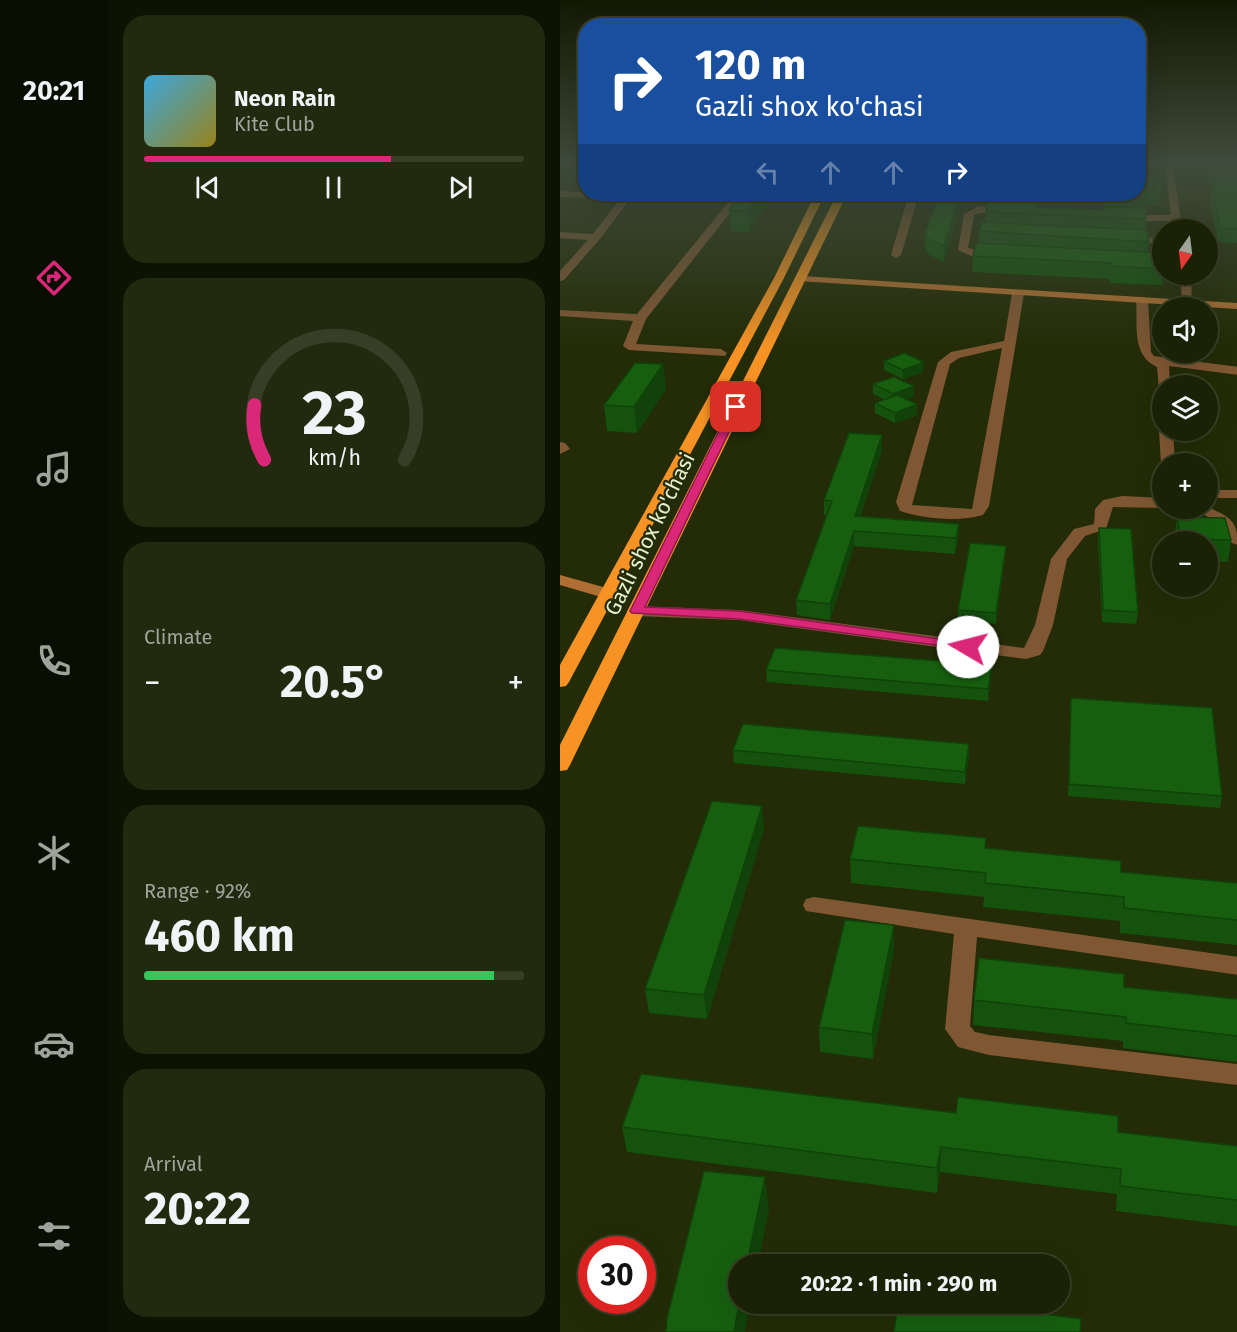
<!DOCTYPE html>
<meta charset="utf-8">
<style>
:root{--surface:#1a2104;--page:#23290e;--text:#f1f3f6;--muted:#9fa39a;--line:#383e26;--accent:#db2777}
body{margin:0;font-family:"Fira Sans",sans-serif;background:var(--page);color:var(--text);height:100vh;display:flex;flex-direction:column;font-size:22px;white-space:nowrap}
*{box-sizing:border-box;margin:0}
p{font-size:20px;color:var(--muted)}
.icon{flex:none;width:33px;height:33px;fill:none;stroke:currentColor;stroke-width:2;stroke-linecap:round;stroke-linejoin:round}
.map{position:relative;flex:1;overflow:hidden}
.details{display:flex;flex-direction:column;gap:15px;padding:15px;background:#0e1202;width:452px}
.details>*{flex:none}
.top-card{position:absolute;left:18px;top:18px;width:568px;height:183px;border-radius:24px;box-shadow:0 6px 24px #0002,0 0 0 2px var(--line);background:#1a4fa0;color:#fff;overflow:hidden}
.needle{width:39px;rotate:194deg}
.controls{position:absolute;left:592px;top:219px;display:grid;gap:12px}
.controls a{display:grid;place-items:center;width:66px;height:66px;border-radius:50%;background:var(--surface);box-shadow:0 6px 24px #0002,0 0 0 2px var(--line);font-size:30px}
.speed{position:absolute;left:18px;top:1236px;display:flex;gap:12px;font-size:30px;font-weight:700;text-align:center}
.speed>*{display:grid;place-content:center;width:78px;height:78px;border-radius:50%;background:var(--surface);box-shadow:0 6px 24px #0002,0 0 0 2px var(--line);line-height:1}
.speed .limit{border:9px solid #d22;background:#fff;color:#111}
.pin{position:absolute;display:grid;place-items:center;width:51px;height:51px;color:#fff;margin:-26px;border-radius:12px;box-shadow:0 3px 9px #0006}
.me{position:absolute;width:66px;margin:-33px;rotate:278deg;stroke-linejoin:round;filter:drop-shadow(0 0 4px #0008)}
.turn{display:flex;align-items:center;gap:21px;height:126px;padding:0 18px;font-size:27px}
.turn .icon{width:78px;height:78px;stroke-width:2.5}
.turn b{display:block;font-size:42px;line-height:51px}
.lanes{display:flex;align-items:center;height:57px;padding:0 18px;background:#0003;justify-content:center;gap:30px;direction:ltr}
.lanes .off{opacity:.35}
.big{font-size:45px;font-weight:700;line-height:1.1}
.details .card{flex:1;display:flex;flex-direction:column;justify-content:center;gap:9px;min-width:0;padding:0 21px;border-radius:24px;background:var(--page)}
.details .dial{align-items:center;gap:0}
.dial svg{height:156px;overflow:visible;fill:none;stroke:var(--line);stroke-width:7;stroke-linecap:round;text-anchor:middle}
.dial text{fill:var(--text);stroke:none}
.song{display:flex;align-items:center;gap:18px}
.cover{width:72px;height:72px;border-radius:9px;background:linear-gradient(135deg,hsl(200 70% 55%),hsl(50 70% 35%))}
.played{height:6px;border-radius:3px;background:linear-gradient(90deg,var(--accent) 65%,var(--line) 65%)}
.keys{display:flex;justify-content:space-around;direction:ltr}
.heat{display:flex;justify-content:space-between;align-items:center;font-size:33px;direction:ltr}
.charge{height:9px;border-radius:4px;background:linear-gradient(90deg,#34c759 92%,var(--line) 0)}
.trip{position:absolute;left:168px;top:1254px;width:342px;height:60px;border-radius:30px;background:var(--surface);box-shadow:0 6px 24px #0002,0 0 0 2px var(--line);font-weight:700;line-height:60px;text-align:center}
main{display:flex;flex:1;min-height:0}
.tab-bar{display:flex;flex-direction:column;width:108px;justify-content:space-around;align-items:center;background:#0a0d02;color:var(--muted)}
.tab-bar .icon{width:42px;height:42px}
.tab-bar .selected{color:var(--accent)}
.tab-bar b{font-size:27px;color:var(--text)}
.map>svg:first-child{display:block}
.lines{fill:none;stroke-linecap:round;stroke-linejoin:round}
.street{fill:#7f5733;fill-rule:evenodd}
.secondary{fill:#af6f32;fill-rule:evenodd}
.highway{fill:#f69324;fill-rule:evenodd}
.wall{fill:#14520d}
.shaded-wall{fill:#10420a}
.building{fill:#175f0f;stroke:#10420a;stroke-width:1.5}
.route{fill:#db2777;stroke:#8e194d;stroke-width:1.5}
.labels{text-anchor:middle;dominant-baseline:central;stroke-width:4.5;stroke-linejoin:round;paint-order:stroke}
.street-label{font-size:21px;fill:#e6efd4;stroke:#232c06}
</style>
<main>
<nav class="tab-bar">
<b>20:21</b>
<svg class="icon selected" aria-label="directions" viewBox="0 0 24 24"><path d="M12 3l9 9-9 9-9-9zM9 14v-3h6M13 9l2 2-2 2"/></svg>
<svg class="icon" aria-label="music" viewBox="0 0 24 24"><path d="M9 18V5l10-2v13"/><circle cx="6" cy="18" r="3"/><circle cx="16" cy="16" r="3"/></svg>
<svg class="icon" aria-label="phone" viewBox="0 0 24 24"><path d="M5 4h4l2 5-3 2q2 4 5 5l2-3 5 2v4C11 20 4 13 5 4z"/></svg>
<svg class="icon" aria-label="climate" viewBox="0 0 24 24"><path d="M12 3v18M4 7l16 10M4 17L20 7"/></svg>
<svg class="icon" aria-label="car" viewBox="0 0 24 24"><path d="M5 17H2v-5l4-1 3-4h7l3 4 3 1v5h-3M9 17h6M6 11h13"/><circle cx="7" cy="17" r="2"/><circle cx="17" cy="17" r="2"/></svg>
<svg class="icon" aria-label="filters" viewBox="0 0 24 24"><path d="M4 7h16M4 17h16"/><circle cx="9" cy="7" r="2"/><circle cx="15" cy="17" r="2"/></svg>
</nav>
<section class="details">
<div class="card">
<div class="song"><i class="cover"></i><div><b>Neon Rain</b><p>Kite Club</p></div></div>
<div class="played"></div>
<div class="keys"><svg class="icon" aria-label="previous" viewBox="0 0 24 24"><path d="M18 5L8 12l10 7zM5 5v14"/></svg><svg class="icon" aria-label="pause" viewBox="0 0 24 24"><path d="M8 5v14M16 5v14"/></svg><svg class="icon" aria-label="next" viewBox="0 0 24 24"><path d="M6 5l10 7-10 7zM19 5v14"/></svg></div>
</div>
<div class="card dial"><svg viewBox="0 0 100 80">
<path d="M14 69A42 42 0 1 1 86 69"/>
<path d="M14 69A42 42 0 0 1 9 41" stroke="#db2777"/>
<text x="50" y="56" font-size="32" font-weight="700">23</text>
<text x="50" y="72" font-size="11">km/h</text>
</svg></div>
<div class="card"><p>Climate</p>
<div class="heat"><a>−</a><b class="big">20.5°</b><a>+</a></div>
</div>
<div class="card"><p>Range · 92%</p><b class="big">460 km</b><div class="charge"></div></div>
<div class="card"><p>Arrival</p><b class="big">20:22</b></div>
</section>
<div class="map">
<svg width="678" height="1332" viewBox="0 0 678 1332">
<rect width="100%" height="100%" fill="#232c06"/>
<g class="lines">
<!-- street -->
<path class="street" d="M579,163H613L622,230H614L612,221H562L557,218L562,215H611L605,168L579,167Z
M0,191L74,194L40,239L4,280L0,281V271L28,240L0,238V232L33,234L60,199L0,197Z
M175,194H185L86,319L76,344L161,349L167,353L165,356L69,350L63,346L73,321L0,316V310L77,314Z
M349,194H359L341,255L336,258L331,255Z
M419,206L451,208L456,211C444,219 427,209 414,215L408,248L440,255V259L411,256L398,250L404,214Z
M566,237L603,238V244L562,242L561,240Z
M620,274H631L632,305H624L622,303Z
M458,290L464,293L429,506L423,515C398,522 365,519 340,511L336,502L378,362L391,352L444,341L452,293ZM442,348L412,509L352,505L390,364L399,358Z
M582,297L588,300L591,352L594,356L678,367V375L609,366L610,386H603V390L599,389L597,367C571,355 578,325 576,300Z
M603,427V430H613L615,464H603V467L601,464L599,430Z
M0,442L5,443L10,449L0,454Z
M648,490H678V498H648Z
M562,496L603,498V508L553,507L546,529L525,536L507,559L493,625L483,651L480,655L466,659L179,620L76,616L70,615L67,611L70,607L76,606L179,610L464,648L475,625L491,559L514,529L534,524L535,509L543,500Z
M648,507C669,517 678,520 678,545L672,543L657,522L632,508H648Z
M254,897L678,957V975L417,937L410,1026L415,1032L429,1035L678,1064V1085L429,1055L398,1047L385,1029L394,934L246,911L243,905L246,899Z"/>
<!-- secondary -->
<path class="secondary" d="M242,276L678,303V309L238,281L236,279Z
M0,575L54,590L56,594L48,599L0,585Z"/>
<!-- highway -->
<path class="highway" d="M255,194H265L224,278L9,682L6,686L0,687V665L214,278Z
M277,194H287L10,765L7,770L0,771V745Z"/>
</g>
<!-- wall -->
<path class="wall" d="M641,163H678V243L658,242L650,198L651,190Z
M579,175L601,192L600,205H585V208L586,219L585,230L589,242L588,252L603,253V274H604L603,285L549,283L550,279L412,272L413,256L419,243V231L425,222L426,212L430,200V194H480L479,207L544,210L545,194Z
M216,194L189,232L171,231L169,210Z
M379,194H404L384,261L369,255L365,248V234Z
M324,361L363,372L343,379L324,370Z
M103,364L106,389L77,433L47,431L44,405Z
M313,384L354,396L346,399L357,415L335,423L315,413V403L324,399L313,394Z
M322,450L300,517L399,524L398,539L395,554L294,546L270,620L237,615L236,600L267,516L264,515V500Z
M617,517L671,540L668,562L648,561V542H615L614,538Z
M539,528L578,612L576,624L542,622L538,539Z
M446,546L445,557L436,624L397,621L398,610Z
M432,665L431,677L428,701L207,682L206,670Z
M511,698L662,796L660,808L508,796Z
M173,750L409,756L405,784L174,763Z
M204,829L147,1019L89,1013L85,989Z
M426,848L561,872L678,883V945L560,933V921L423,907L424,897L291,883L290,859Z
M334,925V950L313,1059L260,1052L259,1027Z
M564,987L678,999V1062L563,1048V1041L413,1025L414,1000Z
M396,1113L678,1146V1226L556,1211L557,1194L380,1172L377,1193L67,1152L62,1127Z"/>
<!-- shaded-wall -->
<path class="shaded-wall" d="M200,194H216L189,232L188,211Z
M400,194H404L384,261V246Z
M364,362L363,372L343,379V370Z
M103,364L106,389L77,433L74,407Z
M354,386V396L333,404V394Z
M357,404V415L335,423V413Z
M322,435V450L296,531L295,516Z
M399,524L398,539L395,554L396,538Z
M294,531V546L270,620V604Z
M446,546L445,557L436,624V613Z
M432,665L431,677L428,701V689Z
M409,744V756L405,784V772Z
M202,806L204,829L147,1019L144,995Z
M334,925V950L313,1059L312,1034Z
M381,1147L380,1172L377,1193V1168Z
M205,1177L209,1210L198,1264H187Z
M179,1304H190L185,1332H174Z"/>
<!-- building -->
<path class="building" d="M647,163H678V229L660,228L652,185H656Z
M579,175L601,176V192L586,191V199L545,198V194H579Z
M181,194H200L188,211L169,210Z
M379,194H400L384,246L369,240L365,234Z
M428,200L477,203L476,207L544,210V207L586,208V219L426,212Z
M422,222L587,230L589,242L419,231Z
M416,243L603,253V269L551,266L552,263L413,256Z
M344,353L364,362L343,370L324,361Z
M75,363L103,364L74,407L44,405Z
M334,377L354,386L333,394L313,384Z
M337,395L357,404L335,413L315,403Z
M289,433L322,435L295,516L399,524L396,538L294,531L270,604L236,600L272,501L264,500Z
M617,517L665,518L671,540L621,539Z
M539,528L571,529L578,612L543,610Z
M410,543L446,546L436,613L398,610Z
M215,648L432,665L428,689L206,670Z
M511,698L652,708L662,796L509,784Z
M183,724L409,744L405,772L173,750Z
M152,801L202,806L144,995L85,989Z
M298,826L426,838L425,848L561,861V872L678,883V920L564,908V897L425,883L426,873L290,859Z
M285,920L334,925L312,1034L259,1027Z
M419,958L564,974V987L678,999V1036L566,1023V1017L414,1000Z
M81,1074L396,1113L398,1097L558,1116V1132L678,1146V1200L560,1186L561,1169L381,1147L377,1168L62,1127Z
M144,1171L205,1177L187,1264H178V1304H179L174,1332H106L107,1318Z
M338,1304H411L521,1319L520,1332H334Z"/>
<!-- sky -->
<linearGradient id="sky" x2="0" y2="1"><stop stop-color="#131803"/><stop offset="0.47" stop-color="#3f4b3b"/><stop offset="1" stop-color="#3f4b3b" stop-opacity="0"/></linearGradient>
<rect width="678" height="349" fill="url(#sky)"/>
<!-- route -->
<path class="route" d="M176,404L181,407L85,607L179,611L408,643L413,644L415,647L413,650L179,619L72,613L70,611L171,407Z"/>
<g class="labels">
<!-- street labels -->
<g class="street-label">
<text transform="translate(90 534) rotate(-64)">Gazli shox ko'chasi</text>
</g>
</g>
</svg>
<div class="controls">
<a><svg class="needle" viewBox="-14 -14 28 28"><path d="M0-13l5 13h-10z" fill="#e53935"/><path d="M0 13l5-13h-10z" fill="#9fa39a"/></svg></a>
<a><svg class="icon" aria-label="sound" viewBox="0 0 24 24"><path d="M4 9h4l5-4v14l-5-4H4zM17 9q2 3 0 6"/></svg></a>
<a><svg class="icon" aria-label="layers" viewBox="0 0 24 24"><path d="M12 4l9 5-9 5-9-5zM3 14l9 5 9-5"/></svg></a>
<a>+</a>
<a>−</a>
</div>
<div class="speed"><div class="limit">30</div></div>
<div class="pin" style="left:176px;top:407px;background:#d93025"><svg class="icon" aria-label="arrive" viewBox="0 0 24 24"><path d="M6 21V4h12l-3 4 3 4H6"/></svg></div>
<svg class="me" style="left:408px;top:647px" viewBox="-20 -20 40 40"><circle r="19" fill="#fff"/><path d="M0-13L10 11 0 6-10 11z" fill="#db2777"/></svg>
<div class="trip">20:22 · 1 min · 290 m</div>
<div class="top-card">
<div class="turn"><svg class="icon" aria-label="right" viewBox="0 0 24 24"><path d="M7 20v-9h11M14 6l5 5-5 5"/></svg><div><b>120 m</b>Gazli shox ko'chasi</div></div>
<div class="lanes"><svg class="icon off" aria-label="left" viewBox="0 0 24 24"><path d="M17 20v-9H6M10 6l-5 5 5 5"/></svg><svg class="icon off" aria-label="ahead" viewBox="0 0 24 24"><path d="M12 20V5M6 11l6-6 6 6"/></svg><svg class="icon off" aria-label="ahead" viewBox="0 0 24 24"><path d="M12 20V5M6 11l6-6 6 6"/></svg><svg class="icon" aria-label="right" viewBox="0 0 24 24"><path d="M7 20v-9h11M14 6l5 5-5 5"/></svg></div>
</div>
</div>
</main>
